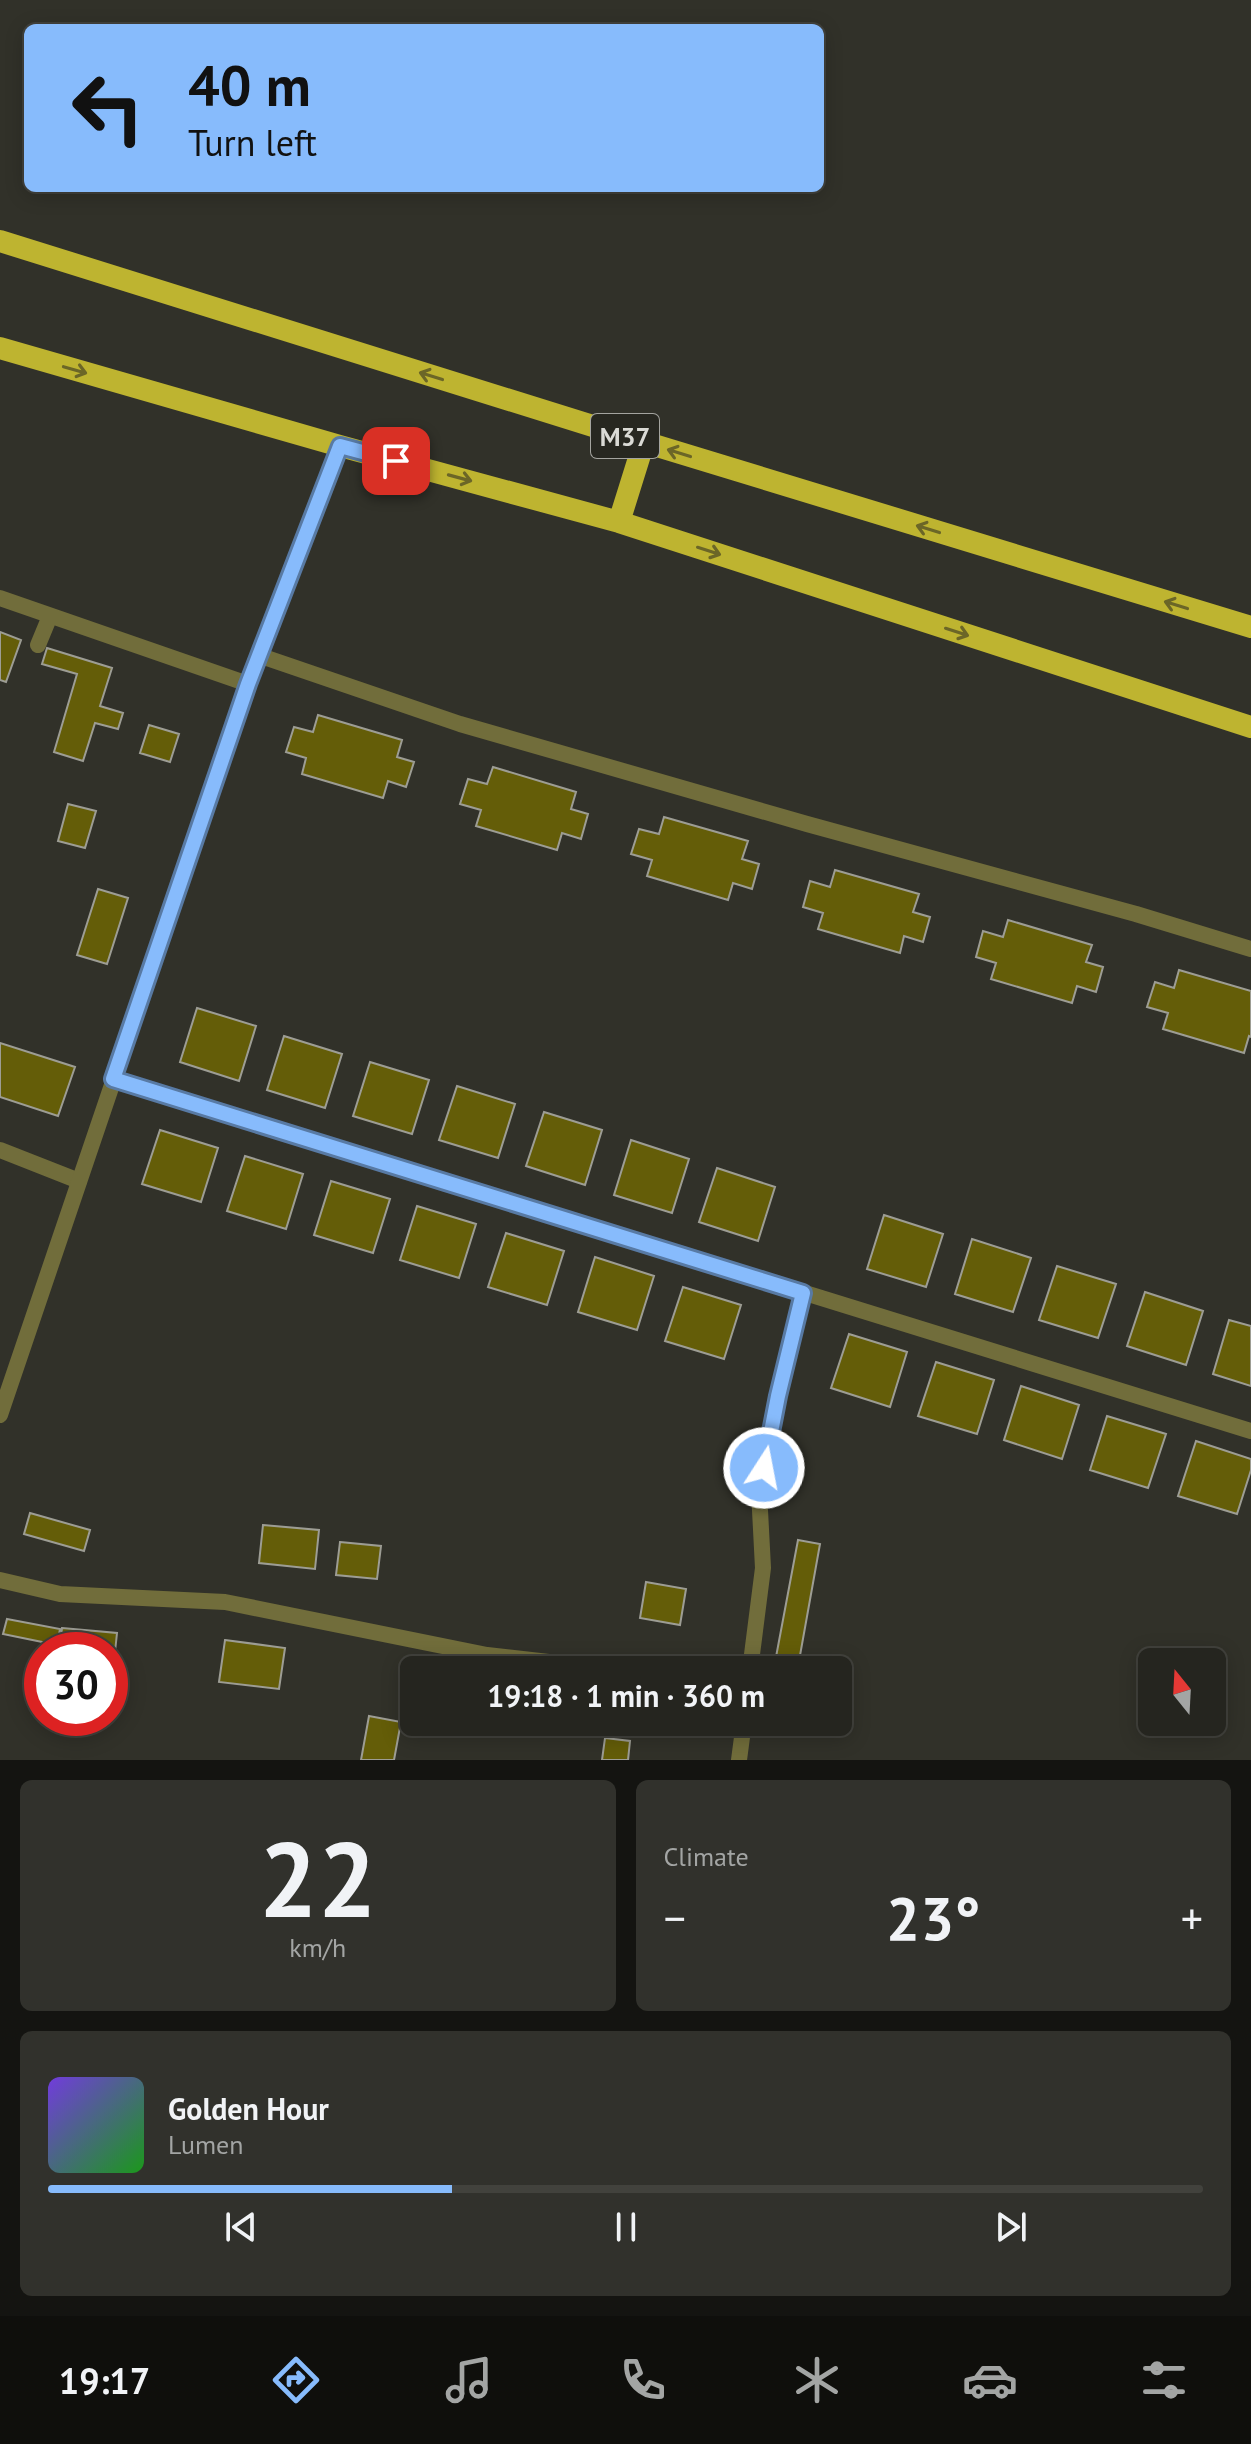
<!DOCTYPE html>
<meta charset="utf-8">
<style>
:root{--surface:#25251f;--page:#31312c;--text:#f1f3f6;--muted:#a3a5a4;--line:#42423d;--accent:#87bbfc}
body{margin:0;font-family:"PT Sans",sans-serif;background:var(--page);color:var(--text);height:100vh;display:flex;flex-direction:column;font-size:30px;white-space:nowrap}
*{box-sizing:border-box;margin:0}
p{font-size:26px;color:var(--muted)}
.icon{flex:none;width:44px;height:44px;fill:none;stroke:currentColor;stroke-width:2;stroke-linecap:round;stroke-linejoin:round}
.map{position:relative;height:1760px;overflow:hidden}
.drawer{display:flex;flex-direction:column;gap:20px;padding:20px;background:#141411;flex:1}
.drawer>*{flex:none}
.top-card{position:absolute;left:24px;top:24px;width:800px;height:168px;border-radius:12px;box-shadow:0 4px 20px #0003,0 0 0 2px var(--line);background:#87bbfc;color:#111;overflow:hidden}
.needle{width:52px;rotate:342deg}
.tools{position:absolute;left:1138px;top:1648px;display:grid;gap:16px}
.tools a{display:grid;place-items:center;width:88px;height:88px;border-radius:12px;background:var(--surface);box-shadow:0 4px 20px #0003,0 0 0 2px var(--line);font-size:40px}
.speed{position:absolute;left:24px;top:1632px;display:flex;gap:16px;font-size:40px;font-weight:700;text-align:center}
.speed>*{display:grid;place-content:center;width:104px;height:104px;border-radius:50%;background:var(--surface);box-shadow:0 4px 20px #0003,0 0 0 2px var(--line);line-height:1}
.speed .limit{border:12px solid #d22;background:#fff;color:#111}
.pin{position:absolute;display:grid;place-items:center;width:68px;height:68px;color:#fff;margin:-34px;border-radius:16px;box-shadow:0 4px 12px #0006}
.me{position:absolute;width:88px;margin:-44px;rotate:11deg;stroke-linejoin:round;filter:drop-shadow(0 0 6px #0008)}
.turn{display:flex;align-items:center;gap:28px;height:168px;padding:0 32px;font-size:36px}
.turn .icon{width:104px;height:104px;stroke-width:2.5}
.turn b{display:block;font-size:56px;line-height:68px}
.big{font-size:60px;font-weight:700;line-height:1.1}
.drawer .card{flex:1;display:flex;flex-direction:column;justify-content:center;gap:12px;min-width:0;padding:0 28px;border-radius:12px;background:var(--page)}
.drawer .dial{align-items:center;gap:0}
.dial b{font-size:104px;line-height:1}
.song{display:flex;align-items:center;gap:24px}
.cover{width:96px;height:96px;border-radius:12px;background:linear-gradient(135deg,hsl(260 70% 55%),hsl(120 70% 35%))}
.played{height:8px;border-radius:4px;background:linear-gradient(90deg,var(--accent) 35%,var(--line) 35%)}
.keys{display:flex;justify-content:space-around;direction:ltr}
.heat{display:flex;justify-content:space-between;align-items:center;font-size:44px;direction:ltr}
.drawer .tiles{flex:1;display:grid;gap:20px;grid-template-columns:1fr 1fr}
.card:last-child{grid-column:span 2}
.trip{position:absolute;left:400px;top:1656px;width:452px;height:80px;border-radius:12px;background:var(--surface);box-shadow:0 4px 20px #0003,0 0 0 2px var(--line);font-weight:700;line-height:80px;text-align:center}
.tabs{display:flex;height:128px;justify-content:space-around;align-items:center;background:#0f0f0c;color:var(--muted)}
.tabs .icon{width:56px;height:56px}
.tabs .current{color:var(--accent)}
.tabs b{font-size:36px;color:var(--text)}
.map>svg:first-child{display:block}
.building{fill:#645d08;stroke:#9d9d94;stroke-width:2}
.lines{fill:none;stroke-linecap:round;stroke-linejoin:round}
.service{stroke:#716d3b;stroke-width:16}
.minor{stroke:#716d3b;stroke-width:16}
.trunk{stroke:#beb430;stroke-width:22}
.oneway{stroke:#6b6627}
.route-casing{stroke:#587aa4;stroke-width:20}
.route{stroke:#87bbfc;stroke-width:14}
.labels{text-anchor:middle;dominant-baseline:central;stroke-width:8;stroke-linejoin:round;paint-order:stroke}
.shield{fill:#272720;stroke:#a4a49f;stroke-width:2}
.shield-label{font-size:26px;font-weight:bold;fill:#dadad5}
</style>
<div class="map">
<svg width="1251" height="1760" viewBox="0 0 1251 1760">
<rect width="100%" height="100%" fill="#313129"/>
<!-- building -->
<path class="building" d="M0,632L21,640L6,682L0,680Z
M47,648L112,668L100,706L123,713L118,729L95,723L83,761L54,752L77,674L42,664Z
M318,715L402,740L397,757L414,762L406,787L388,781L383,798L302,774L306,758L286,752L294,727L313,732Z
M149,725L179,734L170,762L140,753Z
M493,767L576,792L571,809L588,814L581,839L562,833L557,850L476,826L481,810L460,804L468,779L487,784Z
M68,804L96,811L85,848L58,841Z
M664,817L748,841L742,859L759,864L752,889L733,883L728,900L647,876L652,860L631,854L639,829L659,834Z
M835,870L919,894L913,912L930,917L923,942L904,936L900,953L818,929L823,913L803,907L810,881L830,887Z
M98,889L128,898L107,964L77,955Z
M1008,920L1092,945L1086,962L1103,967L1096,992L1077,986L1072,1003L991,979L996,963L976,957L983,931L1003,937Z
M1179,970L1251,991V1037L1249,1036L1244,1053L1163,1029L1168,1013L1147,1007L1155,982L1174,988Z
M197,1008L256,1026L239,1081L180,1062Z
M284,1036L342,1054L325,1108L267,1090Z
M0,1043L75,1067L58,1116L0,1097Z
M370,1062L429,1080L412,1134L353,1116Z
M457,1086L515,1104L498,1158L439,1140Z
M544,1112L602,1130L585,1185L526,1166Z
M160,1130L218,1148L201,1202L142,1184Z
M631,1140L689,1159L672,1213L614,1195Z
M245,1156L303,1174L286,1229L227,1211Z
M717,1168L775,1187L758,1241L699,1222Z
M331,1181L390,1199L373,1253L314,1235Z
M417,1206L476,1224L459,1278L400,1260Z
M884,1215L943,1234L926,1287L867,1269Z
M506,1233L564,1251L547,1305L488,1287Z
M972,1239L1031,1258L1013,1312L955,1294Z
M595,1257L654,1276L637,1330L578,1312Z
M1057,1266L1116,1284L1098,1338L1039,1320Z
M683,1287L741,1305L724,1359L665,1341Z
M1145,1292L1203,1311L1186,1365L1127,1346Z
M1229,1320L1251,1326V1386L1213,1374Z
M849,1334L907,1352L890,1407L831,1388Z
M936,1362L994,1380L977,1434L918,1416Z
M1021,1386L1079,1405L1062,1459L1004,1440Z
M1107,1416L1166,1434L1148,1488L1090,1470Z
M1196,1441L1251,1459V1470L1237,1514L1178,1496Z
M30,1513L90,1530L84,1551L24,1534Z
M263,1525L319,1530L315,1569L259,1563Z
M798,1540L820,1544L799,1661L776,1657Z
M340,1542L381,1546L377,1579L336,1575Z
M646,1582L686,1589L680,1625L640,1618Z
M7,1619L60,1629L57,1645L3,1634Z
M62,1628L117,1633L115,1652L60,1647Z
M225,1640L285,1648L279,1689L219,1682Z
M369,1716L401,1722L394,1760H361Z
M605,1738L630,1741L628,1760H602Z"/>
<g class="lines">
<!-- service -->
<path class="service" d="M0,598L248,684
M38,645L50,616
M0,1150L79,1181"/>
<!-- minor -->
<path class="minor" d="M258,655L460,724L807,824L1136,914L1251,949
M113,1079L1251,1431
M0,1415L248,684L340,446
M0,1580L60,1594L225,1602L487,1655L619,1670
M750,1670L763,1568L759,1491L778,1396L803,1293
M739,1760L744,1722"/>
<!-- trunk -->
<path class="trunk" d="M0,241L644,442L1251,627
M0,348L340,446L619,522L1251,727
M619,522L644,442"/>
</g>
<!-- one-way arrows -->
<defs><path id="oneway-shaft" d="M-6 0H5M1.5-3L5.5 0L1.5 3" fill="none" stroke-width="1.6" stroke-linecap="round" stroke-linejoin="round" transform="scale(2)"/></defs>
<g class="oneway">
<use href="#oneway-shaft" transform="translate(75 370) rotate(16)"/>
<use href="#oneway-shaft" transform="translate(431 376) rotate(-163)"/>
<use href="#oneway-shaft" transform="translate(679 453) rotate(-163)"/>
<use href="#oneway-shaft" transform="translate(460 478) rotate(15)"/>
<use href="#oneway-shaft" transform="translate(928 529) rotate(-163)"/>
<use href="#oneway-shaft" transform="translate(709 551) rotate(18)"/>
<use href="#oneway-shaft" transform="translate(1176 605) rotate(-163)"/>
<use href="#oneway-shaft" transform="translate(957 632) rotate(18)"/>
</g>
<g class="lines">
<!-- route casing -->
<g class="route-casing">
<path id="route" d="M396,461L340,446L248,684L113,1079L803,1293L778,1396L764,1468"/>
</g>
<!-- route -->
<use href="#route" class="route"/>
</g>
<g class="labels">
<!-- shield labels -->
<rect class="shield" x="591" y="414" width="68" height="44" rx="6"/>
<g class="shield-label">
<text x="625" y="436">M37</text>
</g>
</g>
</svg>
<div class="tools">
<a><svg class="needle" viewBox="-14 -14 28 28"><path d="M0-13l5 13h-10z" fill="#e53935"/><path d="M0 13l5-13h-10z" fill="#a3a5a4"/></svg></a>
</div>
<div class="speed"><div class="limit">30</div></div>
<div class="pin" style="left:396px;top:461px;background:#d93025"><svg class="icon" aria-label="arrive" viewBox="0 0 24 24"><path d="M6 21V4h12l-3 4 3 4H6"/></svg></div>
<svg class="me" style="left:764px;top:1468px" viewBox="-20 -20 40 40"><circle r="17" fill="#87bbfc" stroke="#fff" stroke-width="3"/><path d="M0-11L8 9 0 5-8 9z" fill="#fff"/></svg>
<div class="trip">19:18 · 1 min · 360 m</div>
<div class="top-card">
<div class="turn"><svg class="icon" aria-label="left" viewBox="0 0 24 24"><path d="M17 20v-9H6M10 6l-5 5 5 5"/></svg><div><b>40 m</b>Turn left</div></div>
</div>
</div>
<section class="drawer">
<div class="tiles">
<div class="card dial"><b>22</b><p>km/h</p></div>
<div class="card"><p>Climate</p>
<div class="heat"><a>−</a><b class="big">23°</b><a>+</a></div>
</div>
<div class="card">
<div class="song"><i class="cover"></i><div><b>Golden Hour</b><p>Lumen</p></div></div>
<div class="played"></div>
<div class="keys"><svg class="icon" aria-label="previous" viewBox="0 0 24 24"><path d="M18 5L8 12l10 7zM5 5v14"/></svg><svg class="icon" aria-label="pause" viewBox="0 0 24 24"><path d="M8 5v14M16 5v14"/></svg><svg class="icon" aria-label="next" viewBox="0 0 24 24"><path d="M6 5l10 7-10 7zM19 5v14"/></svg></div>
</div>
</div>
</section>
<nav class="tabs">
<b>19:17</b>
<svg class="icon current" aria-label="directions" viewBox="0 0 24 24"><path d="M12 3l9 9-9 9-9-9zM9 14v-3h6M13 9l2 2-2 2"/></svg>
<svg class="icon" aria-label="music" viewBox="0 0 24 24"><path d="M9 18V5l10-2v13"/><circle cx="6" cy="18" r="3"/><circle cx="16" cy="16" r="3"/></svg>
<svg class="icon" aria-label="phone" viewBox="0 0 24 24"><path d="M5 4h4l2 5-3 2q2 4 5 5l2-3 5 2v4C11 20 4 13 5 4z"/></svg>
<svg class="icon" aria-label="climate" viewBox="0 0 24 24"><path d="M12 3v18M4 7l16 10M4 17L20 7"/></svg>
<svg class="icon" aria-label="car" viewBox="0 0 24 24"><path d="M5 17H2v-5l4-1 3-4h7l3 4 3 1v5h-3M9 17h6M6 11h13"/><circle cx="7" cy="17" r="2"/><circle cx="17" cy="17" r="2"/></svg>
<svg class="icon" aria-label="filters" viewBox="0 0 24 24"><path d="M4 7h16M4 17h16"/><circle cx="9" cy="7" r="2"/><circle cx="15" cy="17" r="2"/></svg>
</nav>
